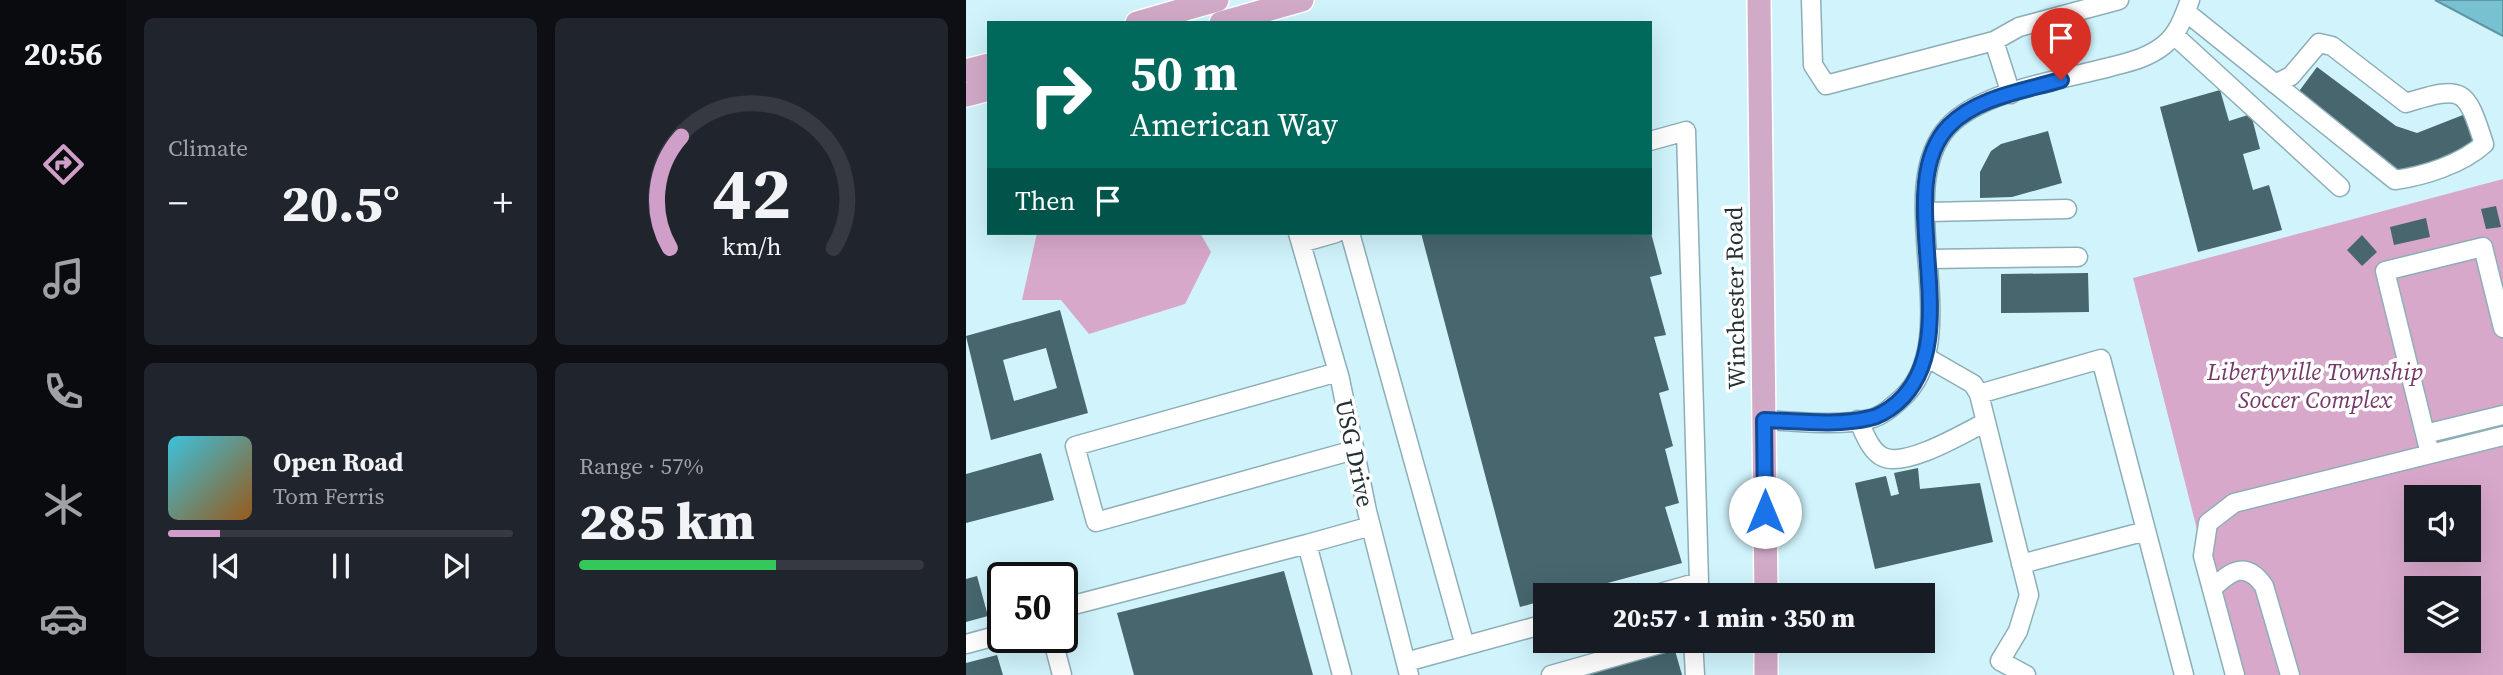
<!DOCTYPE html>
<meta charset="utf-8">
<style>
:root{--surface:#171b24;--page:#20242c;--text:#f1f3f6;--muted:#9ea1a6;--line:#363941;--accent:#cf9ec9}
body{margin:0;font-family:"Source Serif 4",serif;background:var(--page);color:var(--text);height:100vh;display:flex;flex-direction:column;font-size:26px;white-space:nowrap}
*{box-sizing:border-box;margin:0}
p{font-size:23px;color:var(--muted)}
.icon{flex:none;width:38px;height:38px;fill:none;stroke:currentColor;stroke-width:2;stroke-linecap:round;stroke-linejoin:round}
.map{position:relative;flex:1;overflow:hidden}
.sheet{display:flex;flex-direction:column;gap:18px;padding:18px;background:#0d0f14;width:840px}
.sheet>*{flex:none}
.guide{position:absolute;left:21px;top:21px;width:665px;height:214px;border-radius:0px;box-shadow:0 7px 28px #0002;background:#00695c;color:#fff;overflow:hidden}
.fabs{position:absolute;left:1438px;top:485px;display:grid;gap:14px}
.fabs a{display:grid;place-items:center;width:77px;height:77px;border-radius:0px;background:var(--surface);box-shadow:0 7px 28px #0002;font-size:35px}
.speed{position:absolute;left:21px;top:562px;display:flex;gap:14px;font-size:35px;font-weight:700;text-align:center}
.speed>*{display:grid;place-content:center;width:91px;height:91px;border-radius:50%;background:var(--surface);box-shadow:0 7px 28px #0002;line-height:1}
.speed .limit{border:4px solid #111;border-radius:10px;background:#fff;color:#111}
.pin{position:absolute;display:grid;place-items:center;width:60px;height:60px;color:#fff;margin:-72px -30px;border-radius:50% 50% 50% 0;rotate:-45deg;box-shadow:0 0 7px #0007}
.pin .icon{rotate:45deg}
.me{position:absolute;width:77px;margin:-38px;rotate:0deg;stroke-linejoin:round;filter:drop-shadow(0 0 5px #0008)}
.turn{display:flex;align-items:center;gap:24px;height:147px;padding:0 28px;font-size:32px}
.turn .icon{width:91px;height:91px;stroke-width:2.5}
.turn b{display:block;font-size:49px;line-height:60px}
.then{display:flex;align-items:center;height:66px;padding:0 28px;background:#0003;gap:14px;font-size:26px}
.big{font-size:52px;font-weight:800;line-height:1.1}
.sheet .widget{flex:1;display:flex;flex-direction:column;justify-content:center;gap:10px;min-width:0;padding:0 24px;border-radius:10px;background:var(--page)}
.sheet .dial{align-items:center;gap:0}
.dial svg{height:182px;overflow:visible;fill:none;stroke:var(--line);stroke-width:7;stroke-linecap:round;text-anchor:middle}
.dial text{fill:var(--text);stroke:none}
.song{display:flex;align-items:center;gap:21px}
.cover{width:84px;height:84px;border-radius:10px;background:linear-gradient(135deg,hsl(190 70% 55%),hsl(30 70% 35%))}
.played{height:7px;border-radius:4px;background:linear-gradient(90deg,var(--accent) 15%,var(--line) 15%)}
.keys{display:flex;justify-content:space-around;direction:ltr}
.heat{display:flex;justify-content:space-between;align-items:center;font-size:38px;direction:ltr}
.charge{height:10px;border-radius:5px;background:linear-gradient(90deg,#34c759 57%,var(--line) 0)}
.sheet .tiles{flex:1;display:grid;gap:18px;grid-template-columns:repeat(2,1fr)}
.trip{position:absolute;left:567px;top:583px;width:402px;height:70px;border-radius:0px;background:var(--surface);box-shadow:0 7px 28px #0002;font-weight:800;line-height:70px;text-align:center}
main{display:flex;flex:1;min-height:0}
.dock{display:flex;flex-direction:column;width:126px;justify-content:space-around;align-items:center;background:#090b0e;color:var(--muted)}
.dock .icon{width:49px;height:49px}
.dock .current{color:var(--accent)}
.dock b{font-size:32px;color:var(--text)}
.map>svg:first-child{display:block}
.green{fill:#d8a8cb;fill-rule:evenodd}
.water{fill:#77c1d2;stroke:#5e96a3;stroke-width:2}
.building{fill:#47666e;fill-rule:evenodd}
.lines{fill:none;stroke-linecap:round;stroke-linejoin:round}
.minor-casing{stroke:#8daeb7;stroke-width:21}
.major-casing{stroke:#fff;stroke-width:26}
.minor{stroke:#fff;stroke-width:18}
.major{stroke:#d1aac8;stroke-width:23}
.route-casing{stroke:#114b97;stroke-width:18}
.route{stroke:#1a73e8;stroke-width:12}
.labels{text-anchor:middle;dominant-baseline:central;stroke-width:7;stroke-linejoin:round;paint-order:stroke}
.street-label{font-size:24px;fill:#233134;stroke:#fff}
.park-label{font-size:24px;font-style:italic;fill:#743767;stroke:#fff}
</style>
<main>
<nav class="dock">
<b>20:56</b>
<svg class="icon current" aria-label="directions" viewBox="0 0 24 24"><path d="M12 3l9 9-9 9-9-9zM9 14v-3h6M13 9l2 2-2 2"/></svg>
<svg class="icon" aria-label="music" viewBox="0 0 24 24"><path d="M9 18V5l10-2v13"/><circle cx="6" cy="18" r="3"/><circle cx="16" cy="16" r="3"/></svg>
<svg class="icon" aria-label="phone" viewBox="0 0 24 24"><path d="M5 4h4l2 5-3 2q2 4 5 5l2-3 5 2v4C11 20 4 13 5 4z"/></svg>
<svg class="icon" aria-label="climate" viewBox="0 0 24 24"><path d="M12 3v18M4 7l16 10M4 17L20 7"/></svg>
<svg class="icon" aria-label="car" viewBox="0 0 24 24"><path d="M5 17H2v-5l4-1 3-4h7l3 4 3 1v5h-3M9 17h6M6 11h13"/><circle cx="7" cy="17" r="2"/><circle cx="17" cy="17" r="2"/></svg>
</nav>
<section class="sheet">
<div class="tiles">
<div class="widget"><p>Climate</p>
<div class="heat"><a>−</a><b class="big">20.5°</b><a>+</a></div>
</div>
<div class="widget dial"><svg viewBox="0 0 100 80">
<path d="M14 69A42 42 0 1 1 86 69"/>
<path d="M14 69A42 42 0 0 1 19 20" stroke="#cf9ec9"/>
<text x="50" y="56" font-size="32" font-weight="700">42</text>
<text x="50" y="72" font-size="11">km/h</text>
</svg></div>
<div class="widget">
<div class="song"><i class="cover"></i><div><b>Open Road</b><p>Tom Ferris</p></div></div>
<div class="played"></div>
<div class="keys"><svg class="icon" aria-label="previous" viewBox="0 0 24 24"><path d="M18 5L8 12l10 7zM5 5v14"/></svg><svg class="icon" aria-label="pause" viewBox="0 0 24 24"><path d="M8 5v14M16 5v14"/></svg><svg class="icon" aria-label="next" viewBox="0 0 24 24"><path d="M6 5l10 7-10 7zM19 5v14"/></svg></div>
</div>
<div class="widget"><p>Range · 57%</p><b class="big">285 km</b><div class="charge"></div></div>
</div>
</section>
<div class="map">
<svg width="1537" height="675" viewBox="0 0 1537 675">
<rect width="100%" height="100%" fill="#d0f3fc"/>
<!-- green -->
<path class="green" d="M1537,179V675H1268L1167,278ZM1451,497H1503V550H1451ZM1451,588H1503V640H1451Z
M71,233H234L245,252L219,304L123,334L95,300H56Z"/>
<!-- water -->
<path class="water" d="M1469,0H1537V36Z"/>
<!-- building -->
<path class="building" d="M1351,67L1430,126L1451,133L1502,113L1514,144L1435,175L1331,94Z
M1254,90L1263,121L1285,114L1294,149L1277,154L1287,190L1303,185L1316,230L1232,252L1194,107Z
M1082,131L1096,183L1046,197L1014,198V172L1025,151L1035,144Z
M1530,206L1535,227L1520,229L1515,209Z
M1460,218L1464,237L1428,245L1424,227Z
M455,233H685L696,274L684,277L700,335L688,337L703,390L693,393L707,446L699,449L713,503L699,507L716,563L597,595H579V600L554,607Z
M1396,235L1411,252L1396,266L1381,250Z
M1122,273L1123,312L1035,313V274Z
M94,310L122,413L25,440L0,336ZM80,348L91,388L48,401L37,360Z
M75,453L88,500L0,523V474Z
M952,468L954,489L1014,483L1027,542L909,569L889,483L920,476L925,496L933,494L928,473Z
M318,571L347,675H168L151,613Z
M11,576L22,616L0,622V579Z
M708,647L716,675H598Z
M31,655L37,675H0V663Z"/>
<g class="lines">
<!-- minor casing -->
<g class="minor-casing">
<path id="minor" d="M845,0L847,65L860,85L1028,41L1053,27L1153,0
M1220,12L1429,180C1458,176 1496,164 1518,144C1500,88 1498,85 1440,103L1366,46L1353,43L1325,76L1309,84
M1208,35L1374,187
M1028,41L1045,94
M684,141L720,131L733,582L687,595
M961,212L1101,209
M332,233L374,379L401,511L443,675
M384,233L499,646
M335,243L370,233
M962,259L1112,257
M960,357L1007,384L1013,394L1063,595L1052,631L1034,661L1060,675
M372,372L109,446L130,522L388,450
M1013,394L1135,359L1218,675
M798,420C832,421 870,427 904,419C916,416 926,407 935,399C1003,340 923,192 982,127C1014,91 1099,79 1144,67C1163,62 1182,58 1198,45C1212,34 1218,16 1224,0
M892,420C898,432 904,451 917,457C940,468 998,433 1020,422
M1459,434L1537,415
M1464,454L1419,271L1517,247L1537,328
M1055,564L1180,531
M1246,589C1264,571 1280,560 1298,586L1324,675
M96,608L341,544
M86,637L96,675
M727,640L729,675
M0,644L37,634
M440,662L579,624
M376,675L341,544L405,526
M585,675L708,640
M1269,675L1237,556L1242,523L1268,503L1537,436"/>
</g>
<!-- major casing -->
<g class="major-casing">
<path id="major" d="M793,0L800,595
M171,23L251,0
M255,23L336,0
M0,71L23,65
M0,95L23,89
M800,640V675"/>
</g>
<!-- minor -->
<use href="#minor" class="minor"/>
<!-- major -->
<use href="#major" class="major"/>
</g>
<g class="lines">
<!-- route casing -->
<g class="route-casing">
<path id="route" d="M799,512L798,420C832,421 870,426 904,418C914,416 924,409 931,403C1005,339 922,189 983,126C1011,97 1058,91 1095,80"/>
</g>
<!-- route -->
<use href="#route" class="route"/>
</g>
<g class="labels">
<!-- street labels -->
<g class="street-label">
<text transform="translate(769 298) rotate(-91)">Winchester Road</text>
<text transform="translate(389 453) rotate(78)">USG Drive</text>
</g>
<!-- park labels -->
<g class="park-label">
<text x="1349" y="371">Libertyville Township<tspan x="1349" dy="28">Soccer Complex</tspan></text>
</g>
</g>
</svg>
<div class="fabs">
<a><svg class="icon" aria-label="sound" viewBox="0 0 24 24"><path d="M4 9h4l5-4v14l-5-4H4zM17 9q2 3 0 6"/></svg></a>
<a><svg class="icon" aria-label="layers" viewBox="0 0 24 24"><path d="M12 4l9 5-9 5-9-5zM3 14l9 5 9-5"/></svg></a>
</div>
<div class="speed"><div class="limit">50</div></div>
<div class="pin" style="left:1095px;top:80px;background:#d93025"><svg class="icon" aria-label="arrive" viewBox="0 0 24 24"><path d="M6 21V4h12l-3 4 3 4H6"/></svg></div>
<svg class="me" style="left:799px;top:512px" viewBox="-20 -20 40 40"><circle r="19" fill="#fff"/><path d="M0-13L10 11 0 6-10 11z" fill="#1a73e8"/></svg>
<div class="trip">20:57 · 1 min · 350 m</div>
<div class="guide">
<div class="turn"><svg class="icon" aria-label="right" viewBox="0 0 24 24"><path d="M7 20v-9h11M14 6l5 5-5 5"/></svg><div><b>50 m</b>American Way</div></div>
<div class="then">Then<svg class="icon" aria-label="arrive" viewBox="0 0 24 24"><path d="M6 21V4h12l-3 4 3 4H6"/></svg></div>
</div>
</div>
</main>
